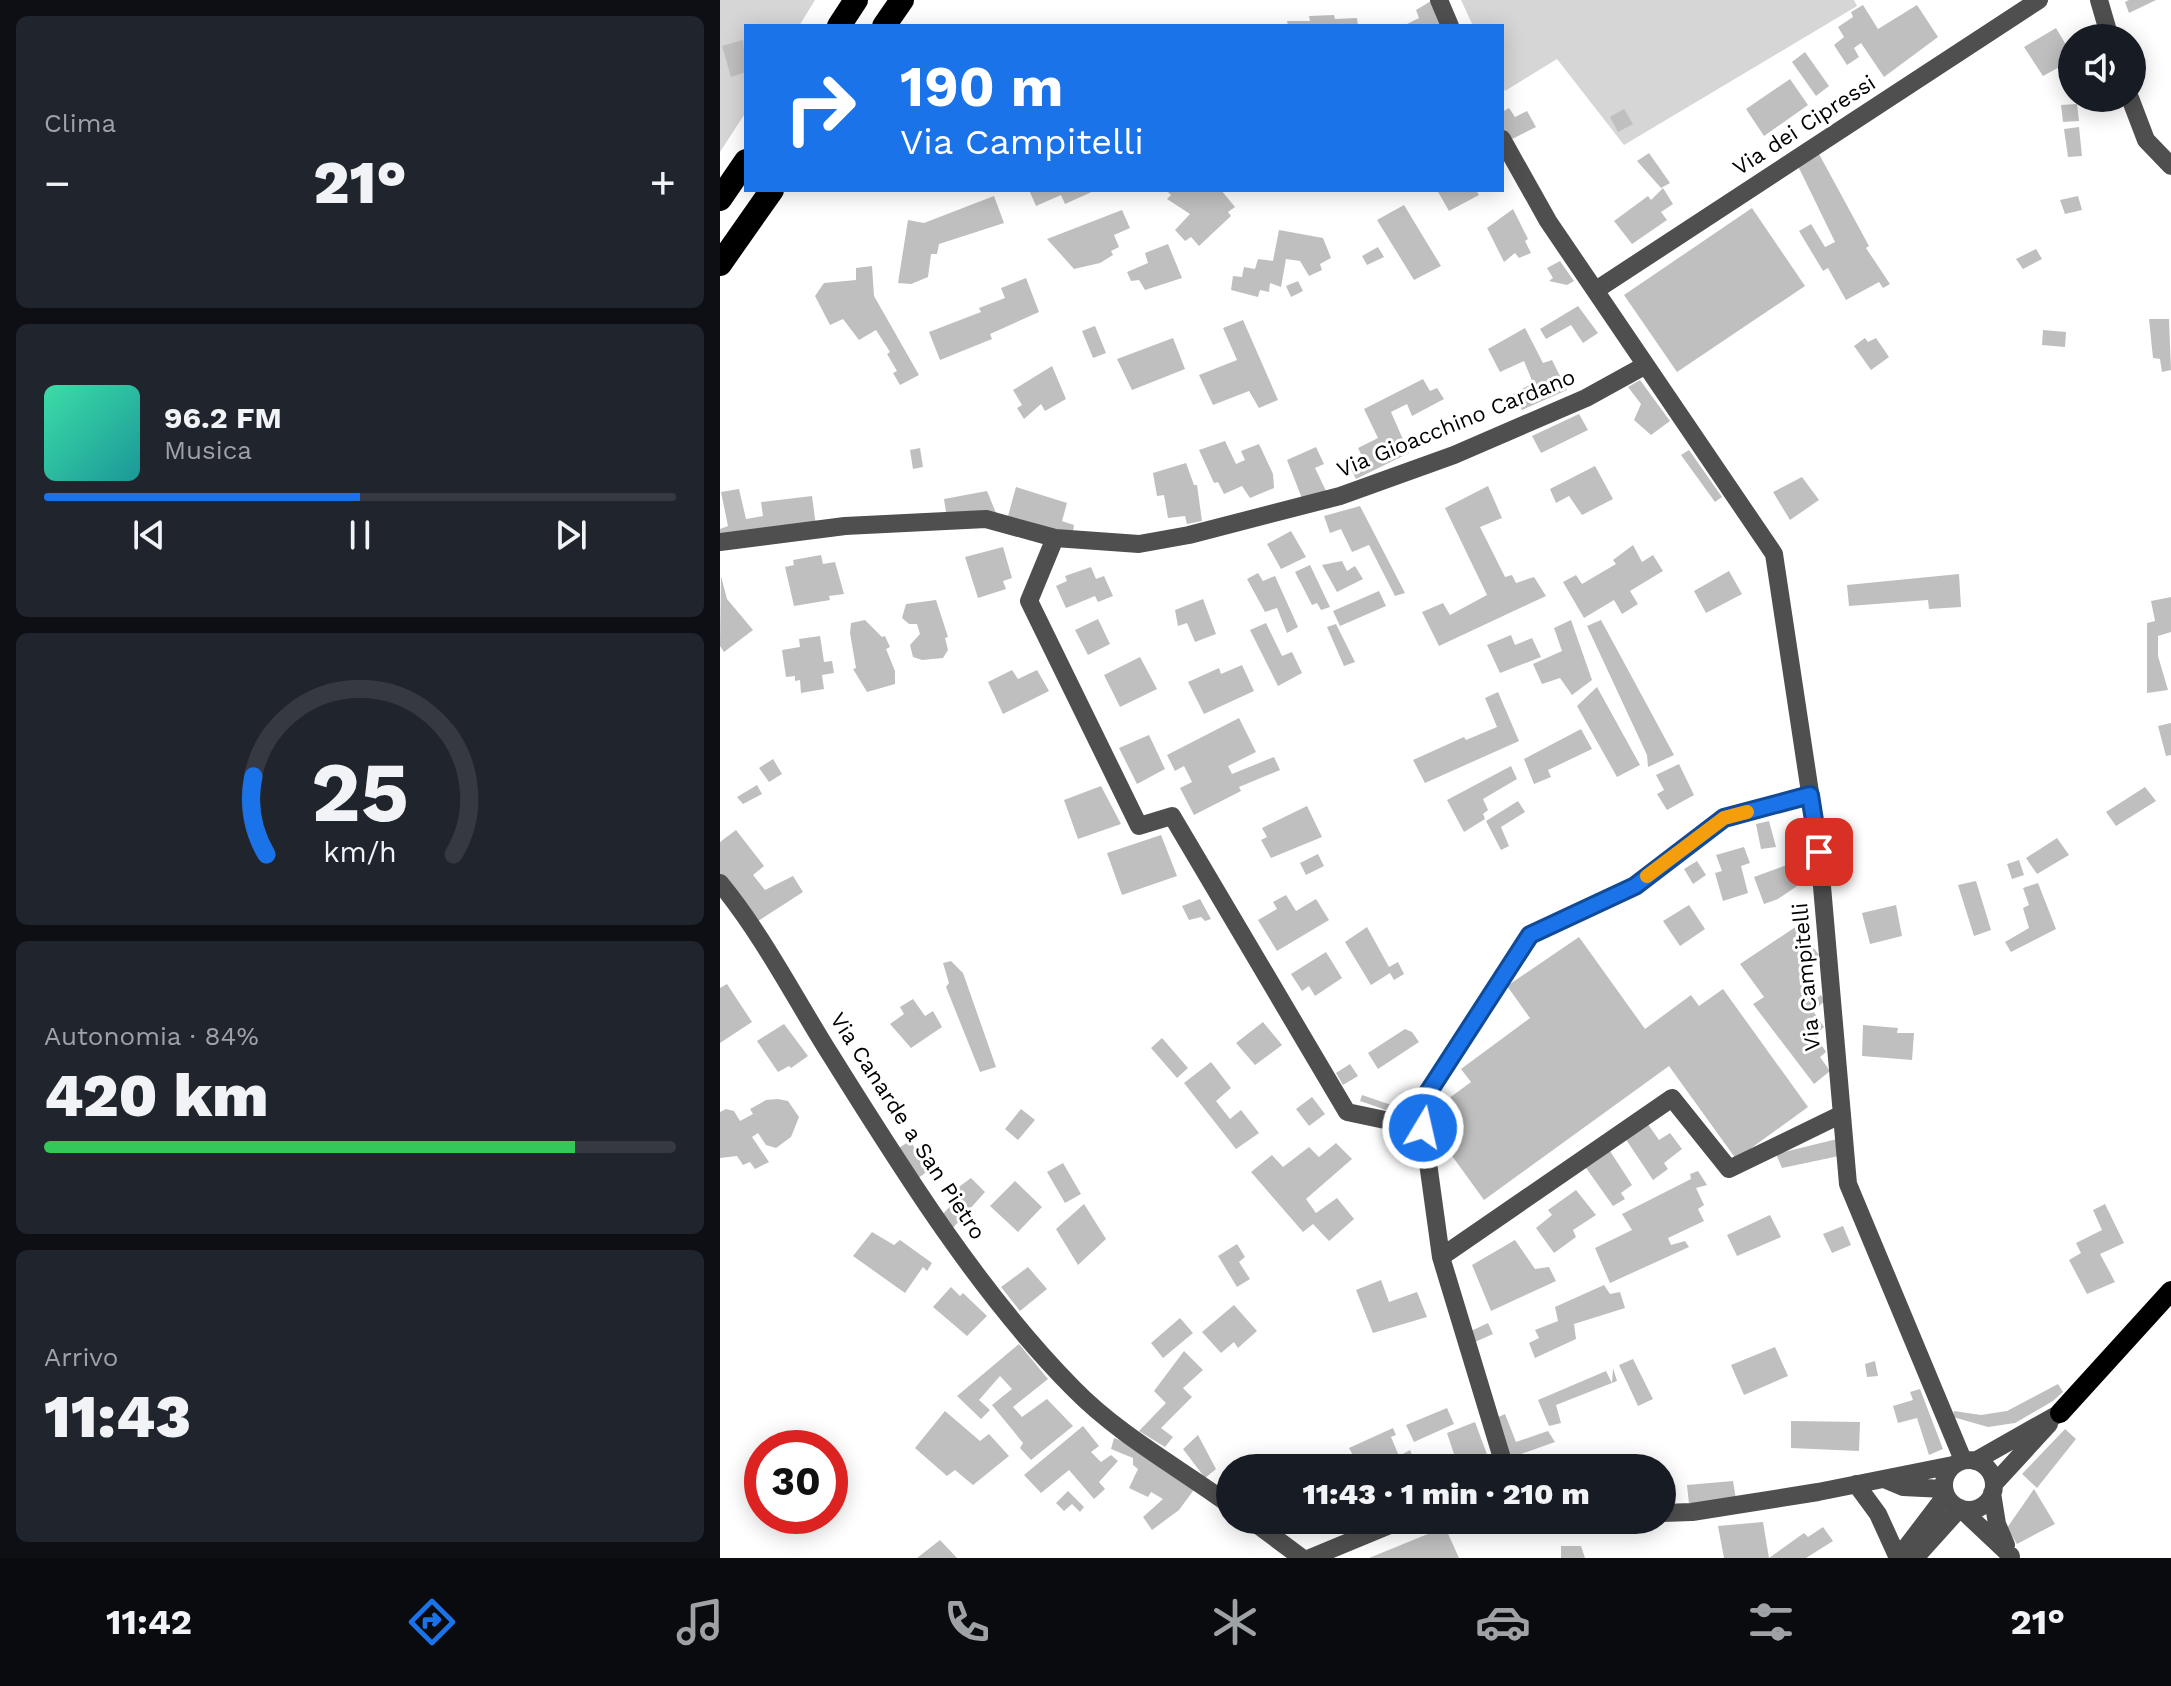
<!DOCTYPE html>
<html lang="it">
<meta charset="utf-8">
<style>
:root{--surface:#171b24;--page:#20242c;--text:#f1f3f6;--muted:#9ea1a6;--line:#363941;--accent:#1a73e8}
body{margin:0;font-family:"Work Sans",sans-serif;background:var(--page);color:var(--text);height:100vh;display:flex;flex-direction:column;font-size:30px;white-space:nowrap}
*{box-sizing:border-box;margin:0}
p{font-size:26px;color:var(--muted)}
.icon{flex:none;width:44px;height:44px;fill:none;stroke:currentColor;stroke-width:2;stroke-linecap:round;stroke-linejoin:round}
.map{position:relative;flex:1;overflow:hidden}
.details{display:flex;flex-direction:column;gap:16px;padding:16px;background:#0d0f14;width:720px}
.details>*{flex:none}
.guide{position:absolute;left:24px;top:24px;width:760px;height:168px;border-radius:0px;box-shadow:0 4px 20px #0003;background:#1a73e8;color:#fff;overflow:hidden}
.fabs{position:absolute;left:1338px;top:24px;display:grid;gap:16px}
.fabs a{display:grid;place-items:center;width:88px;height:88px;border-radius:50%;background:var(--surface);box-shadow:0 4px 20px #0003;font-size:40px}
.speed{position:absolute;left:24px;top:1430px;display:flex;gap:16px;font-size:40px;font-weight:700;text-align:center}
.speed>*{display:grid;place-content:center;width:104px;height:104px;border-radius:50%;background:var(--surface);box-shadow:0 4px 20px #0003;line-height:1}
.speed .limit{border:12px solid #d22;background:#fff;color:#111}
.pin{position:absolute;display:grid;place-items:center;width:68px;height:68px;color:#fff;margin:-34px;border-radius:16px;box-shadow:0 4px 12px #0006}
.me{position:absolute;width:88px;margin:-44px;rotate:9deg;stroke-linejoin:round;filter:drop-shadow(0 0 6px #0008)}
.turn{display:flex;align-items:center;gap:28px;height:168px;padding:0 24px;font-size:36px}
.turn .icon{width:104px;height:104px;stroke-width:2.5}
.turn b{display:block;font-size:56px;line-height:68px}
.big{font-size:60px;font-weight:800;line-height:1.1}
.details .tile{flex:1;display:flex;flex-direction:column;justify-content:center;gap:12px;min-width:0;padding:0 28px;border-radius:12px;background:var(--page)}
.details .dial{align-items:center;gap:0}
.dial svg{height:208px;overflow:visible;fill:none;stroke:var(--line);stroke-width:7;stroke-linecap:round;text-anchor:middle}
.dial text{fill:var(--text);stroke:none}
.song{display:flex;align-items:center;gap:24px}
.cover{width:96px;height:96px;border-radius:12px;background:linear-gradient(135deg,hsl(160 70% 55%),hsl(180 70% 35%))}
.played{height:8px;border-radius:4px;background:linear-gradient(90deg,var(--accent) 50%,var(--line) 50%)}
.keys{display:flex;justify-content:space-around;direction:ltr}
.heat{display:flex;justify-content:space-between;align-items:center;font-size:44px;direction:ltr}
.charge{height:12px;border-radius:6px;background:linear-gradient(90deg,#34c759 84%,var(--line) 0)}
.trip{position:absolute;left:496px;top:1454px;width:460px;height:80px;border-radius:40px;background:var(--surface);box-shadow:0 4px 20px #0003;font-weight:800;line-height:80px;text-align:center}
.tab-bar{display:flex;height:128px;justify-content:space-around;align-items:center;background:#090b0e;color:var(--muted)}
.tab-bar .icon{width:56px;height:56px}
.tab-bar .on{color:var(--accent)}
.tab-bar b{font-size:36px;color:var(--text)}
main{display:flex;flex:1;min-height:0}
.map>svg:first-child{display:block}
.green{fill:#d6d6d6}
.building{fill:#bfbfbf}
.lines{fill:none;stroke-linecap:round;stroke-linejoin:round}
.minor{stroke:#4f4f4f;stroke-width:18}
.major{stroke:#000;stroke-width:20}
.highway{stroke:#000;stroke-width:24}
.route-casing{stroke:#114b97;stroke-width:20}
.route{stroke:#1a73e8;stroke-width:14}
.slow{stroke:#f59e0b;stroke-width:14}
.labels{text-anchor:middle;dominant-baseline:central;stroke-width:6;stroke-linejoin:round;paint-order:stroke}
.street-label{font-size:22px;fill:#000;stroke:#fff}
</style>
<main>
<section class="details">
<div class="tile"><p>Clima</p>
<div class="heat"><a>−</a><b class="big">21°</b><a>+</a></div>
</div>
<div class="tile">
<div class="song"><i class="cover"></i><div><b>96.2 FM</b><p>Musica</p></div></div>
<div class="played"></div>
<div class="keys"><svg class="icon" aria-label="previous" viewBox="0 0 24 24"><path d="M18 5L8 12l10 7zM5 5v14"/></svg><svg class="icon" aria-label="pause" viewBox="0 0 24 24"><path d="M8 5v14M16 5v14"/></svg><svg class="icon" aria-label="next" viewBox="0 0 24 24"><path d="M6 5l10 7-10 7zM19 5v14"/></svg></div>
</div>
<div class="tile dial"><svg viewBox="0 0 100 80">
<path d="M14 69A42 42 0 1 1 86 69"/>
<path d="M14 69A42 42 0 0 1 9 39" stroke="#1a73e8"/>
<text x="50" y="56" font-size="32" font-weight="700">25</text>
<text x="50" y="72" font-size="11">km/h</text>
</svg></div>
<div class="tile"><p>Autonomia · 84%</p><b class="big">420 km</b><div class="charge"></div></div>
<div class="tile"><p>Arrivo</p><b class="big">11:43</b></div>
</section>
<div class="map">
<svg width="1451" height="1558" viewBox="0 0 1451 1558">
<rect width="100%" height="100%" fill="#fff"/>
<!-- green -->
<path class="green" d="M0,0H95L79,26H26V112L0,152Z
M741,0H1134L1137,6L904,145L837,59L785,91L782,85V26H753Z"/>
<!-- building -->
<path class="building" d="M1409,0H1436L1409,13L1405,2Z
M711,1L724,26H683L699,18L696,10Z
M1143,5L1158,29L1197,5L1218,37L1164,77L1141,43L1134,48L1139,57L1127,65L1114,45L1124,37L1118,27L1133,17L1131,12Z
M614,15L615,19L637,18L638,26H568L567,21H590L589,16Z
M1336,28L1349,50L1352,49V60L1323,76L1304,47Z
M23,40L26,72L11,77L2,46Z
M1085,52L1109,86L1096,96L1072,62Z
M1070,79L1088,105L1044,136L1026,109Z
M1357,104L1359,121L1343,122L1341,105Z
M789,108L795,117L807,111L816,127L788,141L782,127V112Z
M904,109L913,124L898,132L890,117Z
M1359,127L1362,156L1348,157L1344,129Z
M929,153L950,183L941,188L917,161Z
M1099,154L1149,246L1146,248L1170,284L1163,288L1159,282L1126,300L1108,268L1103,271L1079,231L1091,224L1105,247L1115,242L1078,166Z
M943,188L953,204L941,212L947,220L912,244L894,221L928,196L931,200Z
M309,190H376L345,204L341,195L316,206Z
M446,190H501L515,207L508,212L511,216L479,246L471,237L465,241L455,230L470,214L447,199L451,195Z
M717,190H756L759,195L729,211Z
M274,196L284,223L219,244L217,254H211L208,277L191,284L178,283L188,220L204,223Z
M1358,196L1362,210L1345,214L1340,200Z
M684,205L721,266L694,280L657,220Z
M1032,208L1085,286L957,372L904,295Z
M793,209L808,239L805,241L811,253L799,258L795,253L784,262L767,228Z
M402,210L410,228L394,235L399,247L391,251L393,255L380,263L354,269L327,239Z
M559,230L603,238L611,258L600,264L602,270L589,276L580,261L566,259L561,287L550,283L549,292L540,290L538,297L511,290L513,276L522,277L524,267L535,269L538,259L553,261Z
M448,244L462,278L425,290L419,280L411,281L407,272L428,263L425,253Z
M658,247L664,257L647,265L642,256Z
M1316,249L1322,259L1303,269L1296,259Z
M840,261L854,281L847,285L829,281L833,278L827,268Z
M152,266L154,296L199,375L180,385L173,373L177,371L167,354L170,352L156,330L139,340L123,319L110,325L95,296L104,283L136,280V268Z
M306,278L319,312L270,334L272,339L220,360L209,332L261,312L259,308L285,298L281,288Z
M578,281L583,291L571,297L566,286Z
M858,306L878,333L863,343L851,325L826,339L820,329Z
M1429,319H1449L1451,370L1442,372L1440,359L1433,358Z
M523,320L558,400L539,408L529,391L493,405L479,375L517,360L503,328Z
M375,326L386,353L373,358L362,331Z
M805,328L823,363L832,360L847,390L802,410L793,394L813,383L804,361L780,372L768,349Z
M1323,330L1346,332L1345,347L1322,345Z
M453,338L465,369L412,390L397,359Z
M1145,338L1148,342L1156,338L1169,357L1151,370L1134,346Z
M332,366L346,399L325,411L321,404L304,419L297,408L302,405L293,390Z
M703,379L710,391L717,388L724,399L692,416L687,404L671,412L689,453L636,479L629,465L643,458L638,448L658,438L644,409Z
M920,380L950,421L931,435L914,420L921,404L908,387Z
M859,414L868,430L821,453L812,436Z
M505,441L516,464L525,460L521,451L539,444L553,474L554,488L530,498L522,486L504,494L498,482L494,483L479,450Z
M596,447L604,464L595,468L607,493L583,501L567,460Z
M200,448L203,467L193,469L190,450Z
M969,450L1002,497L995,502L961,455Z
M466,463L474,485H477L482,521L467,524L465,516L448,518L444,495L437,496L433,473Z
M875,466L893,499L862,515L849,496L836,503L830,489Z
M1082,477L1099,500L1070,520L1053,492Z
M768,486L782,518L760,527L785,577L792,575L796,583L814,577L826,596L719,646L702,612L723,603L730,615L767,595L725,508Z
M296,487L347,503L342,521L354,525L353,532L331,531L288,516Z
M19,489L26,519L43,516L41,502L92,496L96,526L0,537V529L8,526L1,492Z
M267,491L276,513L227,519L224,499Z
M640,506L685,593L675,596L649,545L632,552L621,529L610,533L604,516Z
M571,531L586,557L561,569L547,544Z
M913,545L922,562L933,555L943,571L910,591L918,604L902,614L894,600L864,618L843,582L856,575L862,584L896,564L893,560Z
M283,547L292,578L283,581L286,589L258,598L245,557Z
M101,555L103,564L115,562L124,594L109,596L110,600L74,606L65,567L74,565L73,560Z
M622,561L627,571L635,566L643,579L617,592L602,565Z
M590,565L610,607L601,610L597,603L592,605L575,572Z
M371,567L376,579L384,576L393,596L378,602L375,596L346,608L336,586L347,581L345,576Z
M1009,571L1022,594L986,613L974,591Z
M538,573L543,581L555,576L578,627L567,633L557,608L545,612L527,579Z
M1239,574L1241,607L1209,609L1208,600L1129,606L1127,585Z
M1,576L7,599L33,630L4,652L0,646Z
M659,591L666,606L620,626L613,611Z
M1451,597V632L1438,636V656L1448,690L1427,693V623L1435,621L1431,601Z
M483,599L496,634L475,642L467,623L458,626L455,610Z
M216,600L228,637L225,638L228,650L223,658L202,660L193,657L190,645L200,634L197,624H189L182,618L186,604Z
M378,619L390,644L368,655L355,630Z
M145,620L162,637L165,636L170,647L166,649L175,671V684L147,692L133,669L136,668L130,633L131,623Z
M851,620L872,680L852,695L840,678L822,684L813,664L842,651L834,628Z
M881,620L954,755L928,767L927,755L867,626Z
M546,623L562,656L572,652L582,673L558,686L530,630Z
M616,624L635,662L624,666L607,627Z
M791,635L795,645L812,638L821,657L780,673L767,645Z
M100,636L104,662L112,661L114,673L102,675L104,689L81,693L80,680L75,681V676L66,677L62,650L80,647L79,639Z
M420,657L437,689L400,707L384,675Z
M522,665L534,691L484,714L468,682L499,668L501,674Z
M292,670L298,679L317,670L329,691L283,714L268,682Z
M877,687L920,765L897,777L857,706Z
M778,692L799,741L705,783L693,760L744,737L746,740L777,727L765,698Z
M519,718L536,752L508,766L512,774L554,757L560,770L519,787L521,791L474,815L460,788L472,782L464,766L455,771L447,755Z
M1451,723V755L1446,756L1438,726Z
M861,729L872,749L828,770L831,777L814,784L804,759Z
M429,735L445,769L417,784L399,748Z
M53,759L62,774L49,782L39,768Z
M959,764L974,795L947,810L937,794L944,790L936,775Z
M791,766L797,779L763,799L768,810L763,814L765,819L744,832L727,800Z
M37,785L42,794L23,804L17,797Z
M381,786L401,824L358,839L344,800Z
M1425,787L1436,801L1396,826L1386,812Z
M798,801L805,812L781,827L789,846L781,850L766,821Z
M587,806L602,837L551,858L541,840L547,837L542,828Z
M1049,821L1056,847L1041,849L1036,824Z
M16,830L44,866L33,875L45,890L73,876L83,892L35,923L0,875V842Z
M441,835L457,876L402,895L387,853Z
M1337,838L1349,855L1317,874L1306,858Z
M1024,847L1030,863L1021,866L1028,893L1003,901L995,873L1002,871L996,855Z
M598,854L604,866L586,875L580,863Z
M1081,860L1084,868L1079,870L1080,884L1058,899L1044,904L1034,877Z
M1299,860L1304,875L1292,879L1287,864Z
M977,861L986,875L973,884L964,869Z
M1256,881L1271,930L1254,936L1238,885Z
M1318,883L1336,929L1291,952L1285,942L1309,928L1303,908L1309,905L1303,888Z
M566,895L576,911L596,899L609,920L557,951L538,920L557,909L553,902Z
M480,899L491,919L485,921L481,917L469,920L462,906Z
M969,905L985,929L960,946L943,921Z
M1176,905L1182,936L1150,944L1142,913Z
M1077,926L1099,955L1082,965L1096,985L1087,990L1094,1000L1101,995L1105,1001L1093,1011L1104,1027L1095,1035L1106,1052L1100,1057L1110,1071L1094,1084L1033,1004L1044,997L1020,964Z
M647,927L669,967L678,962L684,974L674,980L670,973L651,985L625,942Z
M859,937L925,1029L971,995L979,1006L1003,989L1088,1107L1016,1159L949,1066L764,1200L714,1131L738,1114L728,1099L751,1082L741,1069L810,1018L787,986Z
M606,952L622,978L595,996L589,986L582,991L571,974Z
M231,961L243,973L276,1067L260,1072L226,987L229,983L223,963Z
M7,984L32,1022L0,1043V988Z
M193,999L205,1016L213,1011L222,1027L191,1048L170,1024L184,1014L180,1007Z
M543,1022L562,1045L535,1065L516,1043Z
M64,1024L88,1056L71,1068L69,1066L58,1072L37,1041Z
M1143,1025L1178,1028L1177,1033H1194L1192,1060L1142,1056Z
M685,1029L692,1032L699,1042L658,1069L648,1053Z
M442,1038L468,1068L457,1078L431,1048Z
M491,1062L511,1088L496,1101L510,1119L521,1110L539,1133L516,1149L464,1083Z
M630,1064L638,1076L623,1085L616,1073Z
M642,1095L680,1108L678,1114L640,1101Z
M592,1097L605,1114L589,1126L576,1109Z
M58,1099L68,1101L79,1117L71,1137L56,1148L46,1145L38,1133L32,1137L49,1162L35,1169L30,1162L23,1165L17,1156L0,1158V1112L6,1109L14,1111L20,1121L33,1114L30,1109L46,1100Z
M301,1109L315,1120L298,1140L285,1129Z
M927,1123L939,1140L950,1133L962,1149L944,1163L948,1169L933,1180L905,1138Z
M1117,1139L1119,1156L1062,1168L1056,1154Z
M190,1141L209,1170L197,1179L177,1149Z
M616,1143L632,1159L586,1199L596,1213L617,1198L634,1219L609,1241L593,1224L583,1232L531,1172L552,1155L563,1167L589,1147L599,1157Z
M888,1148L912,1185L901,1193L905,1199L893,1206L864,1165Z
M343,1163L361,1194L345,1203L327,1172Z
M978,1171L987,1185L976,1188L984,1205L978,1209L984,1221L948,1238L951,1245L965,1241L969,1247L890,1283L875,1248L912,1230L902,1214L971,1179L970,1174Z
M251,1178L265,1192L232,1229L220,1217L237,1199L232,1192Z
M295,1181L322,1207L298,1232L270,1206Z
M856,1190L876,1215L853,1230L856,1237L834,1253L816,1228L832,1215L828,1210Z
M364,1204L386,1239L358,1265L336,1229Z
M1385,1204L1404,1243L1380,1254L1395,1282L1367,1294L1349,1260L1361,1253L1356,1243L1382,1230L1373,1210Z
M1050,1215L1061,1237L1017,1256L1007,1235Z
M1123,1226L1131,1245L1112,1253L1103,1234Z
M152,1232L174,1245L180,1240L212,1263L207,1271L203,1267L185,1293L133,1256Z
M795,1240L815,1269L829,1267L836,1281L771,1311L752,1265Z
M517,1244L525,1257L519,1262L530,1279L517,1287L498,1256Z
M308,1267L327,1289L300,1311L281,1287Z
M661,1280L669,1302L697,1292L707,1317L653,1333L636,1290Z
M884,1285L890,1294L900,1292L905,1308L854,1324L856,1339L815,1358L809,1343L819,1338L815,1330L838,1321L835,1307Z
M231,1287L240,1296L243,1293L267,1316L247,1336L213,1307Z
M514,1305L537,1331L518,1348L514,1342L501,1353L482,1332Z
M460,1318L473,1333L443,1358L431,1343Z
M768,1323L773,1334L755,1342L751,1331Z
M299,1344L328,1379L293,1407L302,1417L327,1399L353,1426L311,1460L300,1448L303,1443L272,1405L292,1389L280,1376L259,1400L270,1410L261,1419L237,1396Z
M1055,1347L1068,1376L1024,1395L1011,1365Z
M464,1351L483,1370L463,1388L472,1397L441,1428L453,1437L445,1447L419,1431L446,1403L434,1391Z
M913,1359L933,1399L918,1406L899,1365Z
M1155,1361L1158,1376L1147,1377L1145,1364Z
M893,1368L897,1381L836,1405L841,1423L829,1426L818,1400L886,1371L892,1383Z
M1338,1384L1343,1392L1333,1401L1295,1423L1268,1427L1233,1417L1234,1411L1261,1415L1287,1411Z
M1200,1389L1223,1449L1209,1455L1197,1418L1178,1423L1173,1406L1193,1400L1190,1392Z
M727,1408L734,1424L694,1442L686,1425Z
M225,1411L260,1441L269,1434L289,1456L253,1485L235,1470L227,1476L195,1448Z
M785,1414L796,1442L828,1431L835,1442L787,1459L774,1419Z
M1071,1421L1140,1422L1139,1451L1071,1448Z
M755,1422L772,1468H728L726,1464L736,1460L727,1433Z
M363,1426L379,1446L371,1452L381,1462L391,1455L398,1461L379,1482L385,1489L374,1499L349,1470L321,1493L304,1475Z
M673,1428L676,1435L671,1437L679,1456L690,1450L698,1468H640L629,1448Z
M1345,1429L1356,1439L1317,1488L1302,1474Z
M478,1435L496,1469L485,1478L463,1449Z
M394,1438L421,1449L476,1487L459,1510L432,1530L423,1517L443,1499L431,1492L428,1497L409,1488L418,1469L413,1465V1458L391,1449Z
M1013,1481L1016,1499L969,1504L967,1485Z
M1314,1489L1335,1524L1297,1544L1287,1528Z
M348,1491L364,1507L360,1512L352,1504L344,1511L336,1503Z
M1043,1522L1049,1558H1004L998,1526Z
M725,1527L739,1558H649Z
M1103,1527L1113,1541L1086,1558H1049L1084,1533L1088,1537Z
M220,1540L237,1558H197Z
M841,1546H861L865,1558H841Z"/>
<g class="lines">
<!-- minor -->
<path class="minor" d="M719,0L730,26
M1379,0L1390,38
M1410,98L1426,140L1451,166
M782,139L828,221L1054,554L1099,852L1128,1184L1243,1460
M876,290L1319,0
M335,538L309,601L419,826L452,816L627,1112L703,1128
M0,542L125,526L266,519L335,538L419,544L469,535L620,496L734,455L866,398L924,366
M0,883C41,933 71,991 105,1046C178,1163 257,1291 354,1389C399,1435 458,1467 510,1505
M721,1257L952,1098L1009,1169L1122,1114
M1224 1485a25 25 0 1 1 50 0a25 25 0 1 1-50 0Z
M1255,1461L1340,1413
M785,1468L721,1257L700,1105L810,935L915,886L1004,818L1090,795
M1164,1479L1183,1487L1224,1489
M1136,1484L1158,1514L1178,1558L1226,1495
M1274,1484L1329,1424
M1272,1493L1277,1524L1286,1545
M942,1513L972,1512L1098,1492L1233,1465
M531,1520L582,1558
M590,1558L682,1520
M1195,1558L1240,1508L1291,1556"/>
<!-- major -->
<path class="major" d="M1340,1413L1451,1291"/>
<!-- highway -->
<path class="highway" d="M119,26L136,0
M164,26L182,0
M0,199L26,161
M0,264L52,190"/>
</g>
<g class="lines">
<!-- route casing -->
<g class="route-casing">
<path id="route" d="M703,1128L700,1105L810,935L915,886L1004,818L1090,795L1099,852"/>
</g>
<!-- route -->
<use href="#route" class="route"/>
<!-- slow -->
<path class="slow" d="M927,876L1004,818L1027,812"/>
</g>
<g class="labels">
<!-- street labels -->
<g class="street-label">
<text transform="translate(1084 125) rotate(-33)">Via dei Cipressi</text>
<text transform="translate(736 423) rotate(-22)">Via Gioacchino Cardano</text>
<text transform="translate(1086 977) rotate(-95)">Via Campitelli</text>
<text transform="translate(188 1126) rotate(57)">Via Canarde a San Pietro</text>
</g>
</g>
</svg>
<div class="fabs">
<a><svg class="icon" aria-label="sound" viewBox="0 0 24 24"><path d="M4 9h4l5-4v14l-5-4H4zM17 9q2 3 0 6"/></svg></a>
</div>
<div class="speed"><div class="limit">30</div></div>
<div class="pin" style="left:1099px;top:852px;background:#d93025"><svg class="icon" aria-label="arrive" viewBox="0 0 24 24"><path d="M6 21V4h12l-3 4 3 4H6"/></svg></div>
<svg class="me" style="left:703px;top:1128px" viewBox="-20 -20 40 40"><circle r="17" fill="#1a73e8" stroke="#fff" stroke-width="3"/><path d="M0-11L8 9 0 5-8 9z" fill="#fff"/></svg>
<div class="trip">11:43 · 1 min · 210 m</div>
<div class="guide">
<div class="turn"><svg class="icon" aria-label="right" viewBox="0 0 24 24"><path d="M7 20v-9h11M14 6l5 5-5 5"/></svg><div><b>190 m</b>Via Campitelli</div></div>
</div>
</div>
</main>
<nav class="tab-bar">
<b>11:42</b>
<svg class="icon on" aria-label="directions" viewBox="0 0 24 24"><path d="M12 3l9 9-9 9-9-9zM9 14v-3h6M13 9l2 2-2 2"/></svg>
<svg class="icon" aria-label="music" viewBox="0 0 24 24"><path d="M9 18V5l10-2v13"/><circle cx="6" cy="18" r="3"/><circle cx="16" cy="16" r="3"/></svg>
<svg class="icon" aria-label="phone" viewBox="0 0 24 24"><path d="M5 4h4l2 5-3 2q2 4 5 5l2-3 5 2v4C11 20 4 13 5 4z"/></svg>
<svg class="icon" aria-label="climate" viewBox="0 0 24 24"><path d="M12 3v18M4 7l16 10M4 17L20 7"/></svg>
<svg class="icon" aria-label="car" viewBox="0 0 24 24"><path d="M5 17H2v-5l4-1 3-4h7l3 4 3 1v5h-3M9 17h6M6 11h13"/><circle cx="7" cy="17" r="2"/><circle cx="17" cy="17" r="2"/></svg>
<svg class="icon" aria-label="filters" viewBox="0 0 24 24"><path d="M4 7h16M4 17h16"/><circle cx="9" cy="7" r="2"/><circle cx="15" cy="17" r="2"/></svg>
<b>21°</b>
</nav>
